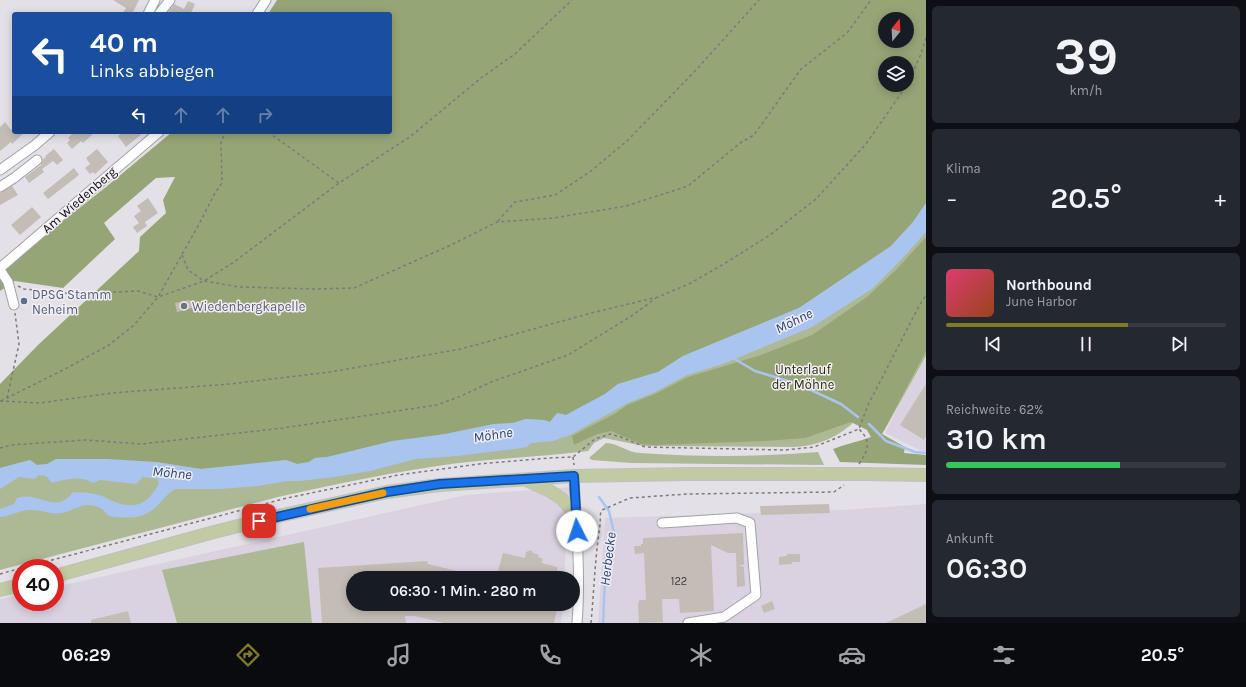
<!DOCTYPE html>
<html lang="de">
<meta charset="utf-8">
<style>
:root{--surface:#171b24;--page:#242831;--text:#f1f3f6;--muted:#9ea1a6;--line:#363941;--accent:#807b22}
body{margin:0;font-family:Karla,sans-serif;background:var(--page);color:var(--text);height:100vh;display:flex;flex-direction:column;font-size:15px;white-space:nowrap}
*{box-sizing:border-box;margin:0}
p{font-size:13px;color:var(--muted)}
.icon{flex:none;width:22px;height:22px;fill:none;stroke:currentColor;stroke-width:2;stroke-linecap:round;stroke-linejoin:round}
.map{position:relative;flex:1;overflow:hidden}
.side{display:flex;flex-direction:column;gap:6px;padding:6px;background:#0d0f14;width:320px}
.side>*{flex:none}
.guide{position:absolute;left:12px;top:12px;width:380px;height:122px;border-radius:4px;box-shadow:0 2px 10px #0003;background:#1a4fa0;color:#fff;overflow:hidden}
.needle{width:26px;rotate:18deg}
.fabs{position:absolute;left:878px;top:12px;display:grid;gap:8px}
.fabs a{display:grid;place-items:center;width:36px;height:36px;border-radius:50%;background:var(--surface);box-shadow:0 2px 10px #0003;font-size:20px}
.speed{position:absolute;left:12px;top:559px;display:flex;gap:8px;font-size:20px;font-weight:700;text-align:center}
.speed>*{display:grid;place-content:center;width:52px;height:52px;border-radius:50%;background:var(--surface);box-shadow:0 2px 10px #0003;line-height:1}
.speed .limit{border:6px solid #d22;background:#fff;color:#111}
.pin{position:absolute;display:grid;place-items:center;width:34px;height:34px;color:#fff;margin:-17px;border-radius:8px;box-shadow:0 2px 6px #0006}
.me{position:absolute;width:44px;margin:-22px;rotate:356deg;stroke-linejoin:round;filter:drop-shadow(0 0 3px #0008)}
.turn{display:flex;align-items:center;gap:14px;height:84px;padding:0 12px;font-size:18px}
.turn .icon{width:52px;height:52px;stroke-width:2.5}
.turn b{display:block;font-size:28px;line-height:34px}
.lanes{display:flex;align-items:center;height:38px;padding:0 12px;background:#0003;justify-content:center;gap:20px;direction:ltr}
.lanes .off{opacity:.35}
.big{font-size:30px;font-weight:600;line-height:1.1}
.side .tile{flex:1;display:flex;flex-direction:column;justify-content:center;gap:6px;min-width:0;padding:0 14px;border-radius:6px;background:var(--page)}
.side .dial{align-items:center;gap:0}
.dial b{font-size:52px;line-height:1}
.song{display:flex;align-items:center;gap:12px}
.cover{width:48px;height:48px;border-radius:6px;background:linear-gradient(135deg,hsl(340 70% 55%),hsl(20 70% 35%))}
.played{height:4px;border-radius:2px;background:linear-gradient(90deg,var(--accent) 65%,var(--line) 65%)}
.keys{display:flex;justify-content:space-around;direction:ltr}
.heat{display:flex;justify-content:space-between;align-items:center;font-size:22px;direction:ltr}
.charge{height:6px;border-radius:3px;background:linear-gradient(90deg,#34c759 62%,var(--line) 0)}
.trip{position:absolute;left:346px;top:571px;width:234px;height:40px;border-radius:20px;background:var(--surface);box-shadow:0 2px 10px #0003;font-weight:600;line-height:40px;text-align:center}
.menu{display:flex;height:64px;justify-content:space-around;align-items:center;background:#090b0e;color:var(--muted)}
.menu .icon{width:28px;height:28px}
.menu .active{color:var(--accent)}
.menu b{font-size:18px;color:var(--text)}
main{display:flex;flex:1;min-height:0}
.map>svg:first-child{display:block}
.built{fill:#dad2e0}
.green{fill:#adb995}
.forest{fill:#96a576;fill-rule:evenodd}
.water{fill:#a8c4ef}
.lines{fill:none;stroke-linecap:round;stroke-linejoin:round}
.stream{stroke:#a8c4ef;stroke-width:2.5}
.building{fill:#c3bdb6}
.minor-casing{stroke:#a5a1a8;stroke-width:11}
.major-casing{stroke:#c1c0c1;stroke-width:14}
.path{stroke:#7c797e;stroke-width:1.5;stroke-dasharray:3 3;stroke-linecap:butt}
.minor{stroke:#fff;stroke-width:9}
.major{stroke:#c1caa3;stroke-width:12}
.major-bridge-casing{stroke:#c1c0c1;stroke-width:14;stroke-linecap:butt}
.major-bridge{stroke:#c1caa3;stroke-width:12}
.route-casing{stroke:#114b97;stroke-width:10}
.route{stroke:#1a73e8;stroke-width:7}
.slow{stroke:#f59e0b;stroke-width:7}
.service-dot{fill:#5c6f8a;stroke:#f2edf5;stroke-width:1.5}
.worship-dot{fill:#6b7280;stroke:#f2edf5;stroke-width:1.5}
.labels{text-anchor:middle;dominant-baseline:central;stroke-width:3;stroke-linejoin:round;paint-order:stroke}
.number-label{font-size:11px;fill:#3c393a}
.street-label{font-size:13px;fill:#0f0d10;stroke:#f2edf5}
.service-label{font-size:13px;fill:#4e5e75;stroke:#f2edf5;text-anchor:start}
.worship-label{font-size:13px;fill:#5b616d;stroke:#f2edf5;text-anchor:start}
.park-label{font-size:13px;fill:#27300b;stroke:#f2edf5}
.water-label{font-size:14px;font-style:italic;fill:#23457a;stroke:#f2edf5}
</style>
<main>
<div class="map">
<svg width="926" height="623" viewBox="0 0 926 623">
<rect width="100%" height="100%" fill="#e4e0e7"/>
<!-- built -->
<path class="built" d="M926,357V452L922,451L885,433L904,395Z
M570,487L564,578H353V604H563L561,623H0V599L21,595V602H55V587L466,495Z
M926,504V623H598L605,518L843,510Z"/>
<!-- green -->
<path class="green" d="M926,173V356L884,431L870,423L856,420C839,437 818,446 794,447L644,446L604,438L594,443L588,451C542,457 497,458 451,464C393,472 336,484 278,497L0,570V453Z
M606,443C618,443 628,453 640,453C699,457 759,457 818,452L824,465L631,463L592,460L589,458Z
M304,542L312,623H177L162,570Z"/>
<!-- forest -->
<path class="forest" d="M277,0H926V203L913,222L891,246L799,308L683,356L658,372L618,384L605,394L566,415L557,413L550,422L544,420L526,419L513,423L494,424L327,457L315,458L309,462L297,464L286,460L201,469L156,462L57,459L47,464L37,465L30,460L0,468V384L38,345L139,251L140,237L166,213L163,200L175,177L156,178L104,223L115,239L63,288L15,281L0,291V271L106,187L172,132H390V14H268ZM885,19H907V41H885ZM885,63H907V85H885Z
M926,237V351L882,434L905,447L904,453L926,455V465L840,462L833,449C845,444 858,442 871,437L867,430L851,422L805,438L766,441L655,445L641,444L611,431L597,434L574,445L572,436L616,413L627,405L655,394L688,377L758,356L812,335L867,297L897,269Z"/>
<!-- water -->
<path class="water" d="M926,203V232L901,260L872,289L812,327L723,364L687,375L655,392L628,403L570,435L553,441L531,443L527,447L515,449L457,456L416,459L370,471L334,477L300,481H287L258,486L220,489H175C161,498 158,511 140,516C133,518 116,518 109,516C106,514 104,509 100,508C97,506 91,505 88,505C78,505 71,512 62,513C51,515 41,509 29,510C21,510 5,518 0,517V509L14,504L17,498C40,490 55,516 73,492C81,493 90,492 98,495C104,496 110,500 115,502C137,510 149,503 159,483L157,479L143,477L136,484L100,480L93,483C81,475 65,479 52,483L46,476L39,475L34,479L19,477L0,489V468L30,460L37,465L47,464L56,459H108L156,462L201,469L286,460L297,464L309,462L315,458L327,457L392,441L446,434L494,424L513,423L526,419L544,420L550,422L557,413L566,415L605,394L618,384L658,372L683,356L799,308L891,246L913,222Z"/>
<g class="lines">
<!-- stream -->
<path class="stream" d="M733,358L755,371L798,384L841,404L858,417
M869,424L886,441L915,452L926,453
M599,497L609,511L614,533L606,555L603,623"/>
</g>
<!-- building -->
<path class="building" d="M113,0H139L132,14H122L126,8Z
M188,1L195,4L191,13L194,14H167L174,4L184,9Z
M5,122L11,130L14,127V132H25L12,144L11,142L0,151V127Z
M74,132H95L83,143L81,141L72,149L67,143L70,140L68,138Z
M123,132H144L126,147L118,136Z
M54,149L63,160L57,165L53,161L42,169L44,172L29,183L25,177L41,165L43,159L46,157L45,156Z
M97,149L108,162L95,174L93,172L90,174L85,168L90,164L86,158Z
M74,168L79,175L48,199L43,193Z
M12,186L18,195L0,205V193Z
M148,198L158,213L145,222L147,226L137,233L133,227L139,223L134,216L141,211L137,206Z
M32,207L41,217L20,235L11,225Z
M189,300L192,302V308L177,312L175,303Z
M926,384V436L924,440L900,425Z
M829,504L830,513L761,515L760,506Z
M743,533L744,565H738L744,567L745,586L737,587L736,553H728L711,545L714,611L680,613L679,599H662L663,622L639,623L638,603H639V600H646L644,553L635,554L634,546H641V544H643V538Z
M531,550L533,553L539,555L538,557L543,559L542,563L557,567L558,578H496L503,553L525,558L526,552Z
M787,554H800V562H792V564L779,565V557L787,556Z
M427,561L428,564L474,575V578H353V604H558L554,623H444L415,616H405L406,623H322L318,568Z
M772,601L775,609L764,613L761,606Z
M926,604V623H886Z
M128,611L131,623H91V620Z"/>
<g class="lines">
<!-- minor casing -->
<g class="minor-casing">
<path id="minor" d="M148,14L155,0
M159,14L170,0
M257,14L266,0
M0,170L35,145L50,132
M0,187L14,178L37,160
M0,268L159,132
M0,270L8,282L14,305
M574,476C576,525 581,574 577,623
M662,523L737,518L750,523L756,595L724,617L688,623"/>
</g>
<!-- major casing -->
<g class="major-casing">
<path id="major" d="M865,474L926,475
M526,480L550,491L562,499L576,515
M55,576L214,532L274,517L387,492L440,485L574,476L688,474H841
M0,590L21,585"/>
</g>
<!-- path -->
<path class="path" d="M907,85L921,54L926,38
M268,132L339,183
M498,221L515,202L555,195L591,171L628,140L695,71L759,0
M182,255L188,270L204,281L239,287L315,289L354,288L451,245L497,222L554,218L626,206L688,186L740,143L754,135L801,69L847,33L871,0
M18,286L24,289L74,294L138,291L158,297L204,281L234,262L339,183L411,136L481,78L515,54L572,0
M7,398L19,344L15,313
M0,401L40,403L112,393L230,384L330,372L461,349L595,312L658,297L691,283L727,262L770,235L816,199L866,144L907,85
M1,401L65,369L109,345L134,325L158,297L198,226L215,193L222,183L221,141L226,132
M0,448L11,445L86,440L141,444L283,428L437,405L461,396L491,382L568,355L633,315L656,298
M573,457L574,465
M859,464C868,450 872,442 859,429
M22,568L287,498L398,475L479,464L549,458L573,457L595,439L610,434L621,437L645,447L785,450L814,447L859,429L868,405L919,306L926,295
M0,574L21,568
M591,623C594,590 595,558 600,525C601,520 599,515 602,510L630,498L687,494L834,492L844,485"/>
<!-- minor -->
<use href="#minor" class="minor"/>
<!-- major -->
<use href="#major" class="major"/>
<!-- major-bridge casing -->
<g class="major-bridge-casing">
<path id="major-bridge" d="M841,474H865"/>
</g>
<!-- major-bridge -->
<use href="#major-bridge" class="major-bridge"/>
</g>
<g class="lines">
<!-- route casing -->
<g class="route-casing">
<path id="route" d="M259,521L387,492L440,484L574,476L577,531"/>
</g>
<!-- route -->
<use href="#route" class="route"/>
<!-- slow -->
<path class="slow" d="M310,509L383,493"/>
</g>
<!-- markers -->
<circle class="service-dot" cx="24" cy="301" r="4"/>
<circle class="worship-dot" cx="184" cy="306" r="4"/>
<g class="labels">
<!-- number labels -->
<g class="number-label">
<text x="679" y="581">122</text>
</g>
<!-- street labels -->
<g class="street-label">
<text transform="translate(79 200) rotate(-41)">Am Wiedenberg</text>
</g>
<!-- service labels -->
<g class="service-label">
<text x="32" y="294">DPSG Stamm<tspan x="32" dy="15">Neheim</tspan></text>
</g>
<!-- worship labels -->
<g class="worship-label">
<text x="192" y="306">Wiedenbergkapelle</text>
</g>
<!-- park labels -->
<g class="park-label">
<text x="803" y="369">Unterlauf<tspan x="803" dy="15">der Möhne</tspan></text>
</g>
<!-- water labels -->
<g class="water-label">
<text transform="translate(794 321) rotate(-26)">Möhne</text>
<text transform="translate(493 435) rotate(-9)">Möhne</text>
<text transform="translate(172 473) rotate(5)">Möhne</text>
<text transform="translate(608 559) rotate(-83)">Herbecke</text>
</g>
</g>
</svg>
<div class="fabs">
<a><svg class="needle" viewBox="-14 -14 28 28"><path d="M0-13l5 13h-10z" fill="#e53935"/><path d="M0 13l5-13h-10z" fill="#9ea1a6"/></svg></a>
<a><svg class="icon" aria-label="layers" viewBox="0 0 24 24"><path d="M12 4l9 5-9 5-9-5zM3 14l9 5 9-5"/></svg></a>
</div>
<div class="speed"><div class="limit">40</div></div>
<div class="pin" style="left:259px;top:521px;background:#d93025"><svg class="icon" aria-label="arrive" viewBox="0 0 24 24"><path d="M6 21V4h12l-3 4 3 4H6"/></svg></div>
<svg class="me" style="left:577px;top:531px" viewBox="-20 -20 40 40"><circle r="19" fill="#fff"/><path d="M0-13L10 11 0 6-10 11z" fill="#1a73e8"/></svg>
<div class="trip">06:30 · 1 Min. · 280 m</div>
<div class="guide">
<div class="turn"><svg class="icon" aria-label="left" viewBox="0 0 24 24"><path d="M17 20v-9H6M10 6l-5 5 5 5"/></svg><div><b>40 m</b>Links abbiegen</div></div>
<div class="lanes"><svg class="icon" aria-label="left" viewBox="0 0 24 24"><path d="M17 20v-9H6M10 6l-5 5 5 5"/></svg><svg class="icon off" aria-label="ahead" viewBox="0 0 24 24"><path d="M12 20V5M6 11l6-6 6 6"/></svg><svg class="icon off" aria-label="ahead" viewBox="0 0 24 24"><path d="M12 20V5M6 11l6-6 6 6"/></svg><svg class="icon off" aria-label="right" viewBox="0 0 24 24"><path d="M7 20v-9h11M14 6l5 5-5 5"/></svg></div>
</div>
</div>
<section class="side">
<div class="tile dial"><b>39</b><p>km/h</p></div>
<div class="tile"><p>Klima</p>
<div class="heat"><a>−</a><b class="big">20.5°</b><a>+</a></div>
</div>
<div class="tile">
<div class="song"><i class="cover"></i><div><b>Northbound</b><p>June Harbor</p></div></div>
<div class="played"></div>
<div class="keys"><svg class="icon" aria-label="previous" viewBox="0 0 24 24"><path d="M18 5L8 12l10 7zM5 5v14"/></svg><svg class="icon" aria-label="pause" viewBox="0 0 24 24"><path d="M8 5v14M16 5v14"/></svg><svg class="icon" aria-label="next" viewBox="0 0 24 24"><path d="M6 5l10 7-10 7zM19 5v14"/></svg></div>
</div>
<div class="tile"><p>Reichweite · 62%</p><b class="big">310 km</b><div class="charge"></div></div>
<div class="tile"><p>Ankunft</p><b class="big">06:30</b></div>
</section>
</main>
<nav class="menu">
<b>06:29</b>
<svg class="icon active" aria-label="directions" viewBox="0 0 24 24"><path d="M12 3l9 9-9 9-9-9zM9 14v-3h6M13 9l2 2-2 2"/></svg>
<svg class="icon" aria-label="music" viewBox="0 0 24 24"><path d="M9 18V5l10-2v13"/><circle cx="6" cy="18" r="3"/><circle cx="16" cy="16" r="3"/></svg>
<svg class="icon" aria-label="phone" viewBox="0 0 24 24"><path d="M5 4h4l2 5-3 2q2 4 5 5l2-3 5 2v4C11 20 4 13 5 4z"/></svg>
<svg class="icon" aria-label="climate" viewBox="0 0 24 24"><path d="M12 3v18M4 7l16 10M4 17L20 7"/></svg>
<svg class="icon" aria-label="car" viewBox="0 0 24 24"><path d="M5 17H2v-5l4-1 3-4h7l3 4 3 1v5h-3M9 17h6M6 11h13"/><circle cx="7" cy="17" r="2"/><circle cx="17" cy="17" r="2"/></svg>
<svg class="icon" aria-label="filters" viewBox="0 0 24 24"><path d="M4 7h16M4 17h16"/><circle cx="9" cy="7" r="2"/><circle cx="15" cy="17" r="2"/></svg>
<b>20.5°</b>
</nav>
